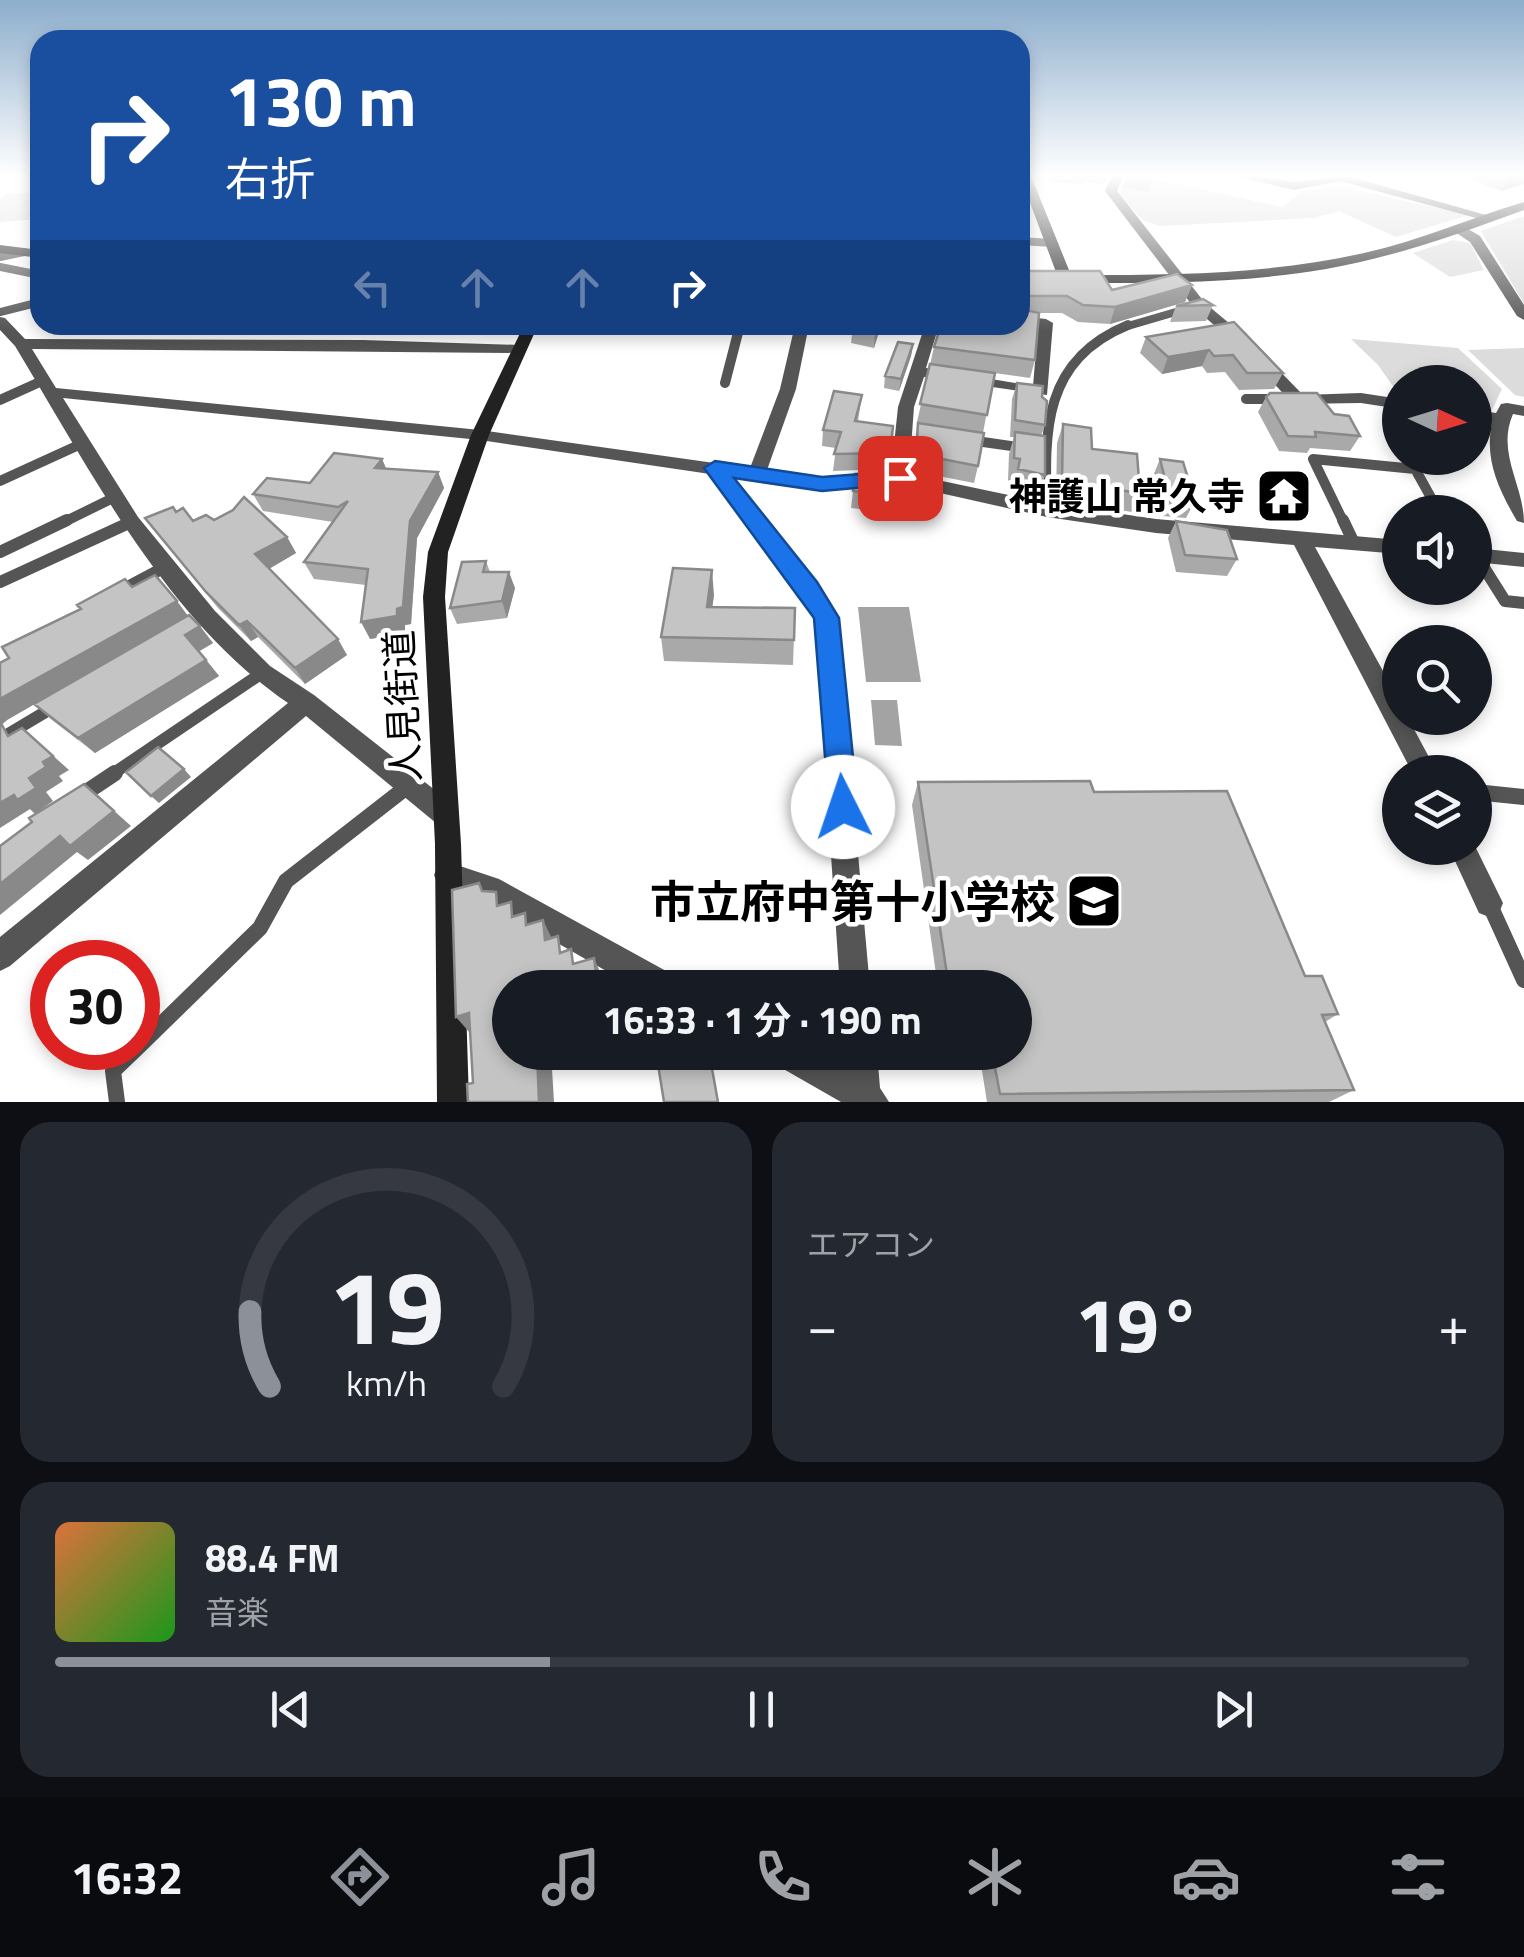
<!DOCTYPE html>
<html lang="ja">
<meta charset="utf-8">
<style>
:root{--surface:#171b24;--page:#242831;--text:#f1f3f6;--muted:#9ea1a6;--line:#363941;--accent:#8c9099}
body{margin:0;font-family:"Titillium Web","Noto Sans JP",sans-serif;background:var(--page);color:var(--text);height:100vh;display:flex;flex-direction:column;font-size:38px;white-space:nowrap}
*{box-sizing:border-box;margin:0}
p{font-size:32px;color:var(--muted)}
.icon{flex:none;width:55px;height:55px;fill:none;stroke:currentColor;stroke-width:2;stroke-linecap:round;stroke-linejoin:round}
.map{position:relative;height:1102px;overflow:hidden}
.panel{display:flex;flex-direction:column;gap:20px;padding:20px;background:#0d0f14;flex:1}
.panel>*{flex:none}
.top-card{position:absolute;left:30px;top:30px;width:1000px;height:305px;border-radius:30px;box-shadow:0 5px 15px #0003;background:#1a4fa0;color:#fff;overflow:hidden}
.needle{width:65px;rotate:94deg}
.buttons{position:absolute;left:1382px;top:365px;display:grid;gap:20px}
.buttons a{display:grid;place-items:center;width:110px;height:110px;border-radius:50%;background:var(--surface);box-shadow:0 5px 15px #0003;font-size:50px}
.speed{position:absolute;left:30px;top:940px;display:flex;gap:20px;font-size:50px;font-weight:700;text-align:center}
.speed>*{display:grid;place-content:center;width:130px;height:130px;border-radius:50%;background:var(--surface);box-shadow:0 5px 15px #0003;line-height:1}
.speed .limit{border:15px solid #d22;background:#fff;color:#111}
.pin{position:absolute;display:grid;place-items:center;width:85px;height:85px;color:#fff;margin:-42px;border-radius:20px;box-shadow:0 5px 15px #0006}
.me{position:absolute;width:110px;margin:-55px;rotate:356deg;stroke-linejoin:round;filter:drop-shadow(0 0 8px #0008)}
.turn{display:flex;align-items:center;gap:35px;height:210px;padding:0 30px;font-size:45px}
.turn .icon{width:130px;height:130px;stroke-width:2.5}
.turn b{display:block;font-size:70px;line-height:85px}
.lanes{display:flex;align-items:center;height:95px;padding:0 30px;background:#0003;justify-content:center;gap:50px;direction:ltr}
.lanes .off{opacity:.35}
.big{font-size:75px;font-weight:700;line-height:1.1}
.panel .tile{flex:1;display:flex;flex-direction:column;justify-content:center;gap:15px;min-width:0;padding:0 35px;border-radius:30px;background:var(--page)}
.panel .dial{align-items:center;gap:0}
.dial svg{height:260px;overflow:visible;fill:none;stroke:var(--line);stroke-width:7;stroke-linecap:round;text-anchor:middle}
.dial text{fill:var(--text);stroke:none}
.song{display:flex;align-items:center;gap:30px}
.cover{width:120px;height:120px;border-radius:15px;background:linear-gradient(135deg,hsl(20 70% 55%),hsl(120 70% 35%))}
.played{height:10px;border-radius:5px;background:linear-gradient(90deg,var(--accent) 35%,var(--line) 35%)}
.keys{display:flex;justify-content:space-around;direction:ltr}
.heat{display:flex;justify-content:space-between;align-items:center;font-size:55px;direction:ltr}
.panel .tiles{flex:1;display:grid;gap:20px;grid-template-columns:1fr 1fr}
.tile:last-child{grid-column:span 2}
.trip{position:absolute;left:492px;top:970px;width:540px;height:100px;border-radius:50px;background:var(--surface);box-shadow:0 5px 15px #0003;font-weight:700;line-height:100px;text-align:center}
.dock{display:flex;height:160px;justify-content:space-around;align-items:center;background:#090b0e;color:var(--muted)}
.dock .icon{width:70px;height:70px}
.dock .current{color:var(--accent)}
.dock b{font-size:45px;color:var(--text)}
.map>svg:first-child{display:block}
.green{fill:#dcdcdc}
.water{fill:#a3a3a3}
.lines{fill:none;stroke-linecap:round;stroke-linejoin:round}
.lane-far3{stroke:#555;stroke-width:8}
.lane-far2{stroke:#555;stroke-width:10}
.lane-far1{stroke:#555;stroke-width:12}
.lane{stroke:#555;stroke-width:16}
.street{fill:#555;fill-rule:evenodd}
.secondary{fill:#222;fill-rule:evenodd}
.wall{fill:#a9a9a9}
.shaded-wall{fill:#898989}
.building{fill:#c4c4c4;stroke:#898989;stroke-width:2.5}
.route{fill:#1a73e8;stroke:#114b97;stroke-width:2.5}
.labels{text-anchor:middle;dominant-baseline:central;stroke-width:9;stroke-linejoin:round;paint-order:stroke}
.poi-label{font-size:38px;font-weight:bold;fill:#000;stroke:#fff;text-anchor:end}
.street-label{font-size:38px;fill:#000;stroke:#fff}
.near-poi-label{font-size:45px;font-weight:bold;fill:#000;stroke:#fff;text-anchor:end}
</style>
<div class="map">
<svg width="1524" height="1102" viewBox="0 0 1524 1102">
<rect width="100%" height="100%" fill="#fff"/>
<!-- green -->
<path class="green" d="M1153,179L1283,207L1302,191L1342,187L1469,215L1396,237L1339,211L1314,218L1160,226L1143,220L1120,196L1121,186L1144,189Z
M40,192V219L0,222V200L6,194Z
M1524,216V304L1481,231Z
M1453,240L1470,243L1484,270L1450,277L1413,253Z
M1351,339L1458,348L1502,389L1491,412H1475V382H1400V396L1378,365Z
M1524,348V397L1515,395L1468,350Z"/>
<!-- water -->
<path class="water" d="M858,607H909L921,682H866Z
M871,700H897L902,746L875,745Z"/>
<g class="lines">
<!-- lane-far3 -->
<path class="lane-far3" d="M0,257L24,252
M0,267L40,275
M0,312L40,302
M1121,328L1186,309"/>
<!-- lane-far2 -->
<path class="lane-far2" d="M725,383L740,325
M1246,399H1276
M0,400L42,381
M969,440L1025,448
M1409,458L1439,512
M0,481L81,444
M1047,510C1044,430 1043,360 1128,325
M62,523L115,497
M1344,523L1313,459L1415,469"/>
<!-- lane-far1 -->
<path class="lane-far1" d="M1343,520L1354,543
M0,552L67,520
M1476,555L1505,601L1524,603
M0,582L131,522
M118,592L167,566
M0,739L57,705
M111,775L262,673"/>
<!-- lane -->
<path class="lane" d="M1475,792L1524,797
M79,797L115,773
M1489,903L1524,980
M138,1047L260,928L286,881L408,786
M117,1102L113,1071L137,1048"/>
<!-- street -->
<path class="street" d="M1112,176H1124L1117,191L1205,303L1248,339V345H1238L1195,309L1105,191Z
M1235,176H1261L1294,182L1347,176L1497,218L1491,222L1340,181L1294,190Z
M1455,226H1463L1480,236L1524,305V320L1517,316L1470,242L1455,232Z
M1020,237L1052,239L1058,243L1052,247L1020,245Z
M1020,316L1046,319L1053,323L1047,395L924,377L914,407L909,474L1047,503L1156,519L1400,540V554L1315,547L1400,702V718H1408L1437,772H1412L1294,545L1156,533L1047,517L900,484L821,490L732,477L816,582L837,618L870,988H840L815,618L802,594L710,474L480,440L63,398L138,517L215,611L270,666L314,695L454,805L458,814L454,823L445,826L436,823L306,716L10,966L0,971V937L288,703C166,620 89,468 15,346L0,330V317L5,318L25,339L363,340L520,345L525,347V353L32,349L56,388L480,430L750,468L780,389L795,325H809L796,389L767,470L821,478L891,473L898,407L925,325H939L926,368L1033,386L1038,327L1020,324Z
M1263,358L1269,360L1303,395L1361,393L1400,399V409L1361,403L1293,404L1255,363Z
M1507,403L1524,406V416L1513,414C1496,453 1524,485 1524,523L1517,521C1499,490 1484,460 1492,423L1475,420V410L1496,413L1501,404Z
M1475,548L1524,553V567L1475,562Z
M1475,846L1503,903L1499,913L1489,917L1479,913L1449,848Z
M448,862L499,879L677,977L681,988H636L482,900L438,885L434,875L438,865Z
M769,1052H816L847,1069L845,1052H877L880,1088L889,1102H841L773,1063Z"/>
<!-- secondary -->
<path class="secondary" d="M1020,176H1031L1073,280L1071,283L1059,280Z
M1524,202V210C1459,234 1394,257 1326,269C1245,283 1164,283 1082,283L1075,279L1082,275C1177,275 1271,274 1364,253C1419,241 1470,218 1524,202Z
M0,245L40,250V258L0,253Z
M524,325H538L489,435L448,552L445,597L461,844L469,1102H437L435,844L423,597L428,552L471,435Z"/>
</g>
<!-- wall -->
<path class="wall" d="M1050,176H1109L1104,184L1083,181V184L1051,182Z
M1126,176H1154L1148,192L1123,187Z
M1464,176H1524L1501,191Z
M1020,271L1112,290L1192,285L1185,302L1110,324L1078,322L1062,313H1038L1035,360L1030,378L994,373L983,433L917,422L934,347L1020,325Z
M1213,305L1206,321L1170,322L1176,306Z
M1234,322L1283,373L1274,389L1239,390L1225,372L1207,373L1202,366L1162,374L1140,353L1146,337Z
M853,325H881L874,348L851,343Z
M913,344L911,356L899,391L884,388L885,376Z
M1017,383L1042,397L1045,425L1041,436L1045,475L1038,497L1012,492L1014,482L1008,481L1009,454L1014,437H1010L1012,399Z
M862,395L858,421L893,426L888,469L833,471L836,448L822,446L823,430Z
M1266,397L1334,414L1360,436L1350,451L1310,448L1307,453L1279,451L1258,412Z
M918,423L978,466L974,483L913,471Z
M1063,424L1140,493L1132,512L1056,500L1057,443Z
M382,459L386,468L438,472L444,488L417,538L411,624L405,625V633L370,639L366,585L314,579L304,562L333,522L263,511L253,494L310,483Z
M1160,459L1195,501L1186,518L1162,516L1153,476Z
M855,474L924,499L921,516L851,508Z
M176,512L193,521L214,520L287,537L296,553L269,569L347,655L305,684L258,637L251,641L218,608L145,518Z
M1176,521L1237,559L1227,576L1176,572L1168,538Z
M486,561L490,572L515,588L507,618L457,624L450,608Z
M132,587L188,616L213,643L199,651L219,676L95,753L52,720L34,704L7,720L0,726Z
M714,595L712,607L795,608L793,665L664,661L661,637Z
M918,782L1094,792L1305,976L1338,1014L1325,1022L1354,1090L1329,1102H987L979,1052H1015V988H938L912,805Z"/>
<!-- shaded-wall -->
<path class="shaded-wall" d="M1510,176H1524V184L1501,191Z
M1192,285L1185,302L1110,324L1115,307Z
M878,325H881L874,348L875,332Z
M913,344L911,356L899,391L901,379Z
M1209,350L1202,366L1162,374L1168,357Z
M382,459L389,476L375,468Z
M438,472L444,488L417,538L411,624L405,625V633L370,639L361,622L397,609L410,521Z
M287,537L296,553L265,571L255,554Z
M712,570L714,595L709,632L707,607Z
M509,572L515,588L507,618L502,601Z
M177,601L188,616L7,720L0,726V699Z
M247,621L258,637L251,641L239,625Z
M200,626L213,643L198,652L185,635Z
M338,639L347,655L305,684L295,668Z
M206,660L219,676L95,753L78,738Z
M22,728L69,770L59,776L63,781L46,792L53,801L35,814L30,809L0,828V803L14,795L29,778Z
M184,769L191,777L159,803L151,796Z
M84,784L131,826L88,860L77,852L0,915V884L60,836Z
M543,920L557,949L545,940Z
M594,958L605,984L606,988H598Z
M469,1013L477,1041L456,1017Z
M537,1052H551L554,1102H539Z"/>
<!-- building -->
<path class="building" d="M1020,271H1100L1112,290L1177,274L1192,285L1115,307L1083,305L1067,296H1022L1021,309L1039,313L1035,360L934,347L941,325H1020Z
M1203,299L1213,305L1176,306Z
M1234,322L1283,373H1247L1233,355L1214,356L1209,350L1168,357L1146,337Z
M853,325H878L875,332L853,327Z
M898,342L913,344L901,379L885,376Z
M930,364L995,373L987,415L920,404Z
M1017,383L1043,386L1042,397L1047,401L1045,425L1015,420Z
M834,391L862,395L855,421L893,426L890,453L834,454L841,432L823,430Z
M1270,393H1317L1334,414L1349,416L1360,436L1315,432L1316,437L1288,436L1266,397Z
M918,423L984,433L978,466L916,454Z
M1063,424L1091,428L1092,449L1137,454L1140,493L1062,482Z
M1015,432L1045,436V475L1018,469L1020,459L1014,458Z
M334,453L382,459L375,468L438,472L410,521L403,607L397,609V616L361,622L368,569L304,562L348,501L338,507L253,494L267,478L310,483Z
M1160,459L1183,462L1195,501L1170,499Z
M902,471L925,476L924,499L853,491L855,474Z
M244,497L287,537L255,554L338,639L295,668L247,621L239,625L206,592L145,518L173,507L176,512L183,508L193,521L206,515L214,520L233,510Z
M1176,521L1227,530L1237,559L1185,555Z
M486,561L483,572H509L502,601L450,608L462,562Z
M673,568L712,570L707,607L795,608L794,640L661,637Z
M155,575L177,601L0,699V663L9,658L2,647L81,609L77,605L125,579L132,587Z
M189,615L200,626L185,635L206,660L78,738L34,704Z
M2,725L8,736L22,728L53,756L43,762L46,767L29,778L36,788L17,800L14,795L0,803V726Z
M158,747L184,769L151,796L126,772Z
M1090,781L1094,792L1227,791L1305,976H1322L1338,1014L1322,1015L1354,1090L1000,1094L992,1052H1015V988H949L918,782Z
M84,784L114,811L70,846L60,836L0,884V846L32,822L29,818Z
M479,883L482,891L496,892L497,906L511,902L512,917L525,913L526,925L543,920L545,940L558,936L560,953L571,949L573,964L594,958L598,988H510V1052H537L539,1102H468L467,1084L473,1083L469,1013L456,1017L452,890Z
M656,1052H709L718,1102H664Z"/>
<!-- sky -->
<linearGradient id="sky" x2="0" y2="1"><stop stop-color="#8cadcc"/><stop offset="0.53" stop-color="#fff"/><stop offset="1" stop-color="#fff" stop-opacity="0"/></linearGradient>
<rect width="1524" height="331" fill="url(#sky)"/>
<!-- route -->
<path class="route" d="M715,461L822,477L900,471L910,478L900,484L822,491L734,478L817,582L839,618L858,807L854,817L843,821L833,817L829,807L814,618L704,468Z"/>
<!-- icons -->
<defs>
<g id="temple-square" transform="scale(2.875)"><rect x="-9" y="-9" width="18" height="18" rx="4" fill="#000" stroke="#fff"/><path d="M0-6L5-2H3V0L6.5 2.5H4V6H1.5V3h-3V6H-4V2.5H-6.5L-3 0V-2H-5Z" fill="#fff"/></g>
<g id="school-square" transform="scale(2.875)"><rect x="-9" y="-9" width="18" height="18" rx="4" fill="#000" stroke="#fff"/><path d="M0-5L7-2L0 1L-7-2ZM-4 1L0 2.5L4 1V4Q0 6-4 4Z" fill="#fff"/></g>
</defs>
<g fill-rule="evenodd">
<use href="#temple-square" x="1284" y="496"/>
<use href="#school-square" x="1094" y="901"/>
</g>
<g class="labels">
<!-- poi labels -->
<g class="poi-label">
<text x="1245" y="496">神護山 常久寺</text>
</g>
<!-- street labels -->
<g class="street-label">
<text transform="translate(402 706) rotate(-93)">人見街道</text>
</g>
<!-- near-poi labels -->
<g class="near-poi-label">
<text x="1055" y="901">市立府中第十小学校</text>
</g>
</g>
</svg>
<div class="buttons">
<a><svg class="needle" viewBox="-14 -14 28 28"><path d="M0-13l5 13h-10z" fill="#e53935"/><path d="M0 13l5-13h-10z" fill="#9ea1a6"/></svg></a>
<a><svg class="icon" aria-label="sound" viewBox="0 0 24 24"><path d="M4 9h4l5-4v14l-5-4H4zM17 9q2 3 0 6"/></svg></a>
<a><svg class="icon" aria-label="search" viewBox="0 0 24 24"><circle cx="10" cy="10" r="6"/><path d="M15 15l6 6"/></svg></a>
<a><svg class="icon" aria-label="layers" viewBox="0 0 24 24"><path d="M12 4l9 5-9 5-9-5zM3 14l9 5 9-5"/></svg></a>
</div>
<div class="speed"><div class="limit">30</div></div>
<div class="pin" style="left:900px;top:478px;background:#d93025"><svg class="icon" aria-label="arrive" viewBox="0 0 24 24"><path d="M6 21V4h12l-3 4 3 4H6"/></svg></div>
<svg class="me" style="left:843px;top:807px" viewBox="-20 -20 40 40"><circle r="19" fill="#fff"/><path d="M0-13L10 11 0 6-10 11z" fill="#1a73e8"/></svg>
<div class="trip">16:33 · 1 分 · 190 m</div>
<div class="top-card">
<div class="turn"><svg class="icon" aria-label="right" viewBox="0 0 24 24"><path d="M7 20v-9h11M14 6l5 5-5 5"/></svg><div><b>130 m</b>右折</div></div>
<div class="lanes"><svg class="icon off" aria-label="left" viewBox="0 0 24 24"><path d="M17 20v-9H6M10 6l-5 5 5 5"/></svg><svg class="icon off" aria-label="ahead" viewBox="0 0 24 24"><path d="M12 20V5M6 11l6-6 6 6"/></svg><svg class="icon off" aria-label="ahead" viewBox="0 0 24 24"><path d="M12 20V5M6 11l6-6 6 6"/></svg><svg class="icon" aria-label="right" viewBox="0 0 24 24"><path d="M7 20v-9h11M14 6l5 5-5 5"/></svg></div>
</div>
</div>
<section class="panel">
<div class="tiles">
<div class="tile dial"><svg viewBox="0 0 100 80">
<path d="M14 69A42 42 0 1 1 86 69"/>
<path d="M14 69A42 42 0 0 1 8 46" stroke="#8c9099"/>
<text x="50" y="56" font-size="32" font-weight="700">19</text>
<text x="50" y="72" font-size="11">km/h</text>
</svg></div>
<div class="tile"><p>エアコン</p>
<div class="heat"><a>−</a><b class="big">19°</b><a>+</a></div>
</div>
<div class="tile">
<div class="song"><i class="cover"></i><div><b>88.4 FM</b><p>音楽</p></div></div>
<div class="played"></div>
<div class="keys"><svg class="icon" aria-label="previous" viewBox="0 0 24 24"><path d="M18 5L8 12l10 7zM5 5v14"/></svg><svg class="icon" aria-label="pause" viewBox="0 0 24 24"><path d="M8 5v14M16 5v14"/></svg><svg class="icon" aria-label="next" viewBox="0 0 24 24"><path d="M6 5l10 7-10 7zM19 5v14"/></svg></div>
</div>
</div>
</section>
<nav class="dock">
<b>16:32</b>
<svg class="icon current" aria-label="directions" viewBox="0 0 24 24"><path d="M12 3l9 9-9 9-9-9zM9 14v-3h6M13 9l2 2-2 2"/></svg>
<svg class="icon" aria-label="music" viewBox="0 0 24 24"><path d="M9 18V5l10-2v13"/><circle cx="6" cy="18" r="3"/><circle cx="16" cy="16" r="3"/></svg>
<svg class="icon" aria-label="phone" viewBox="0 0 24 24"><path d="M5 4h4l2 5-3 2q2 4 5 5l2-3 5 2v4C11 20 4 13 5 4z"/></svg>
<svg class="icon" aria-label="climate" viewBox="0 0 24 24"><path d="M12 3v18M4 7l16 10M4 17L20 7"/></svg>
<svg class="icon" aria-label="car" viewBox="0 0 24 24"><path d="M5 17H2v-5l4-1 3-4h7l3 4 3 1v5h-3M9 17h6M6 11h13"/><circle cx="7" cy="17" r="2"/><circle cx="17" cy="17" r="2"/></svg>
<svg class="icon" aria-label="filters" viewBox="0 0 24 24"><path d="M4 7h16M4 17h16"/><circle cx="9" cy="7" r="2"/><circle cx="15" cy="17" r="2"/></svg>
</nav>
